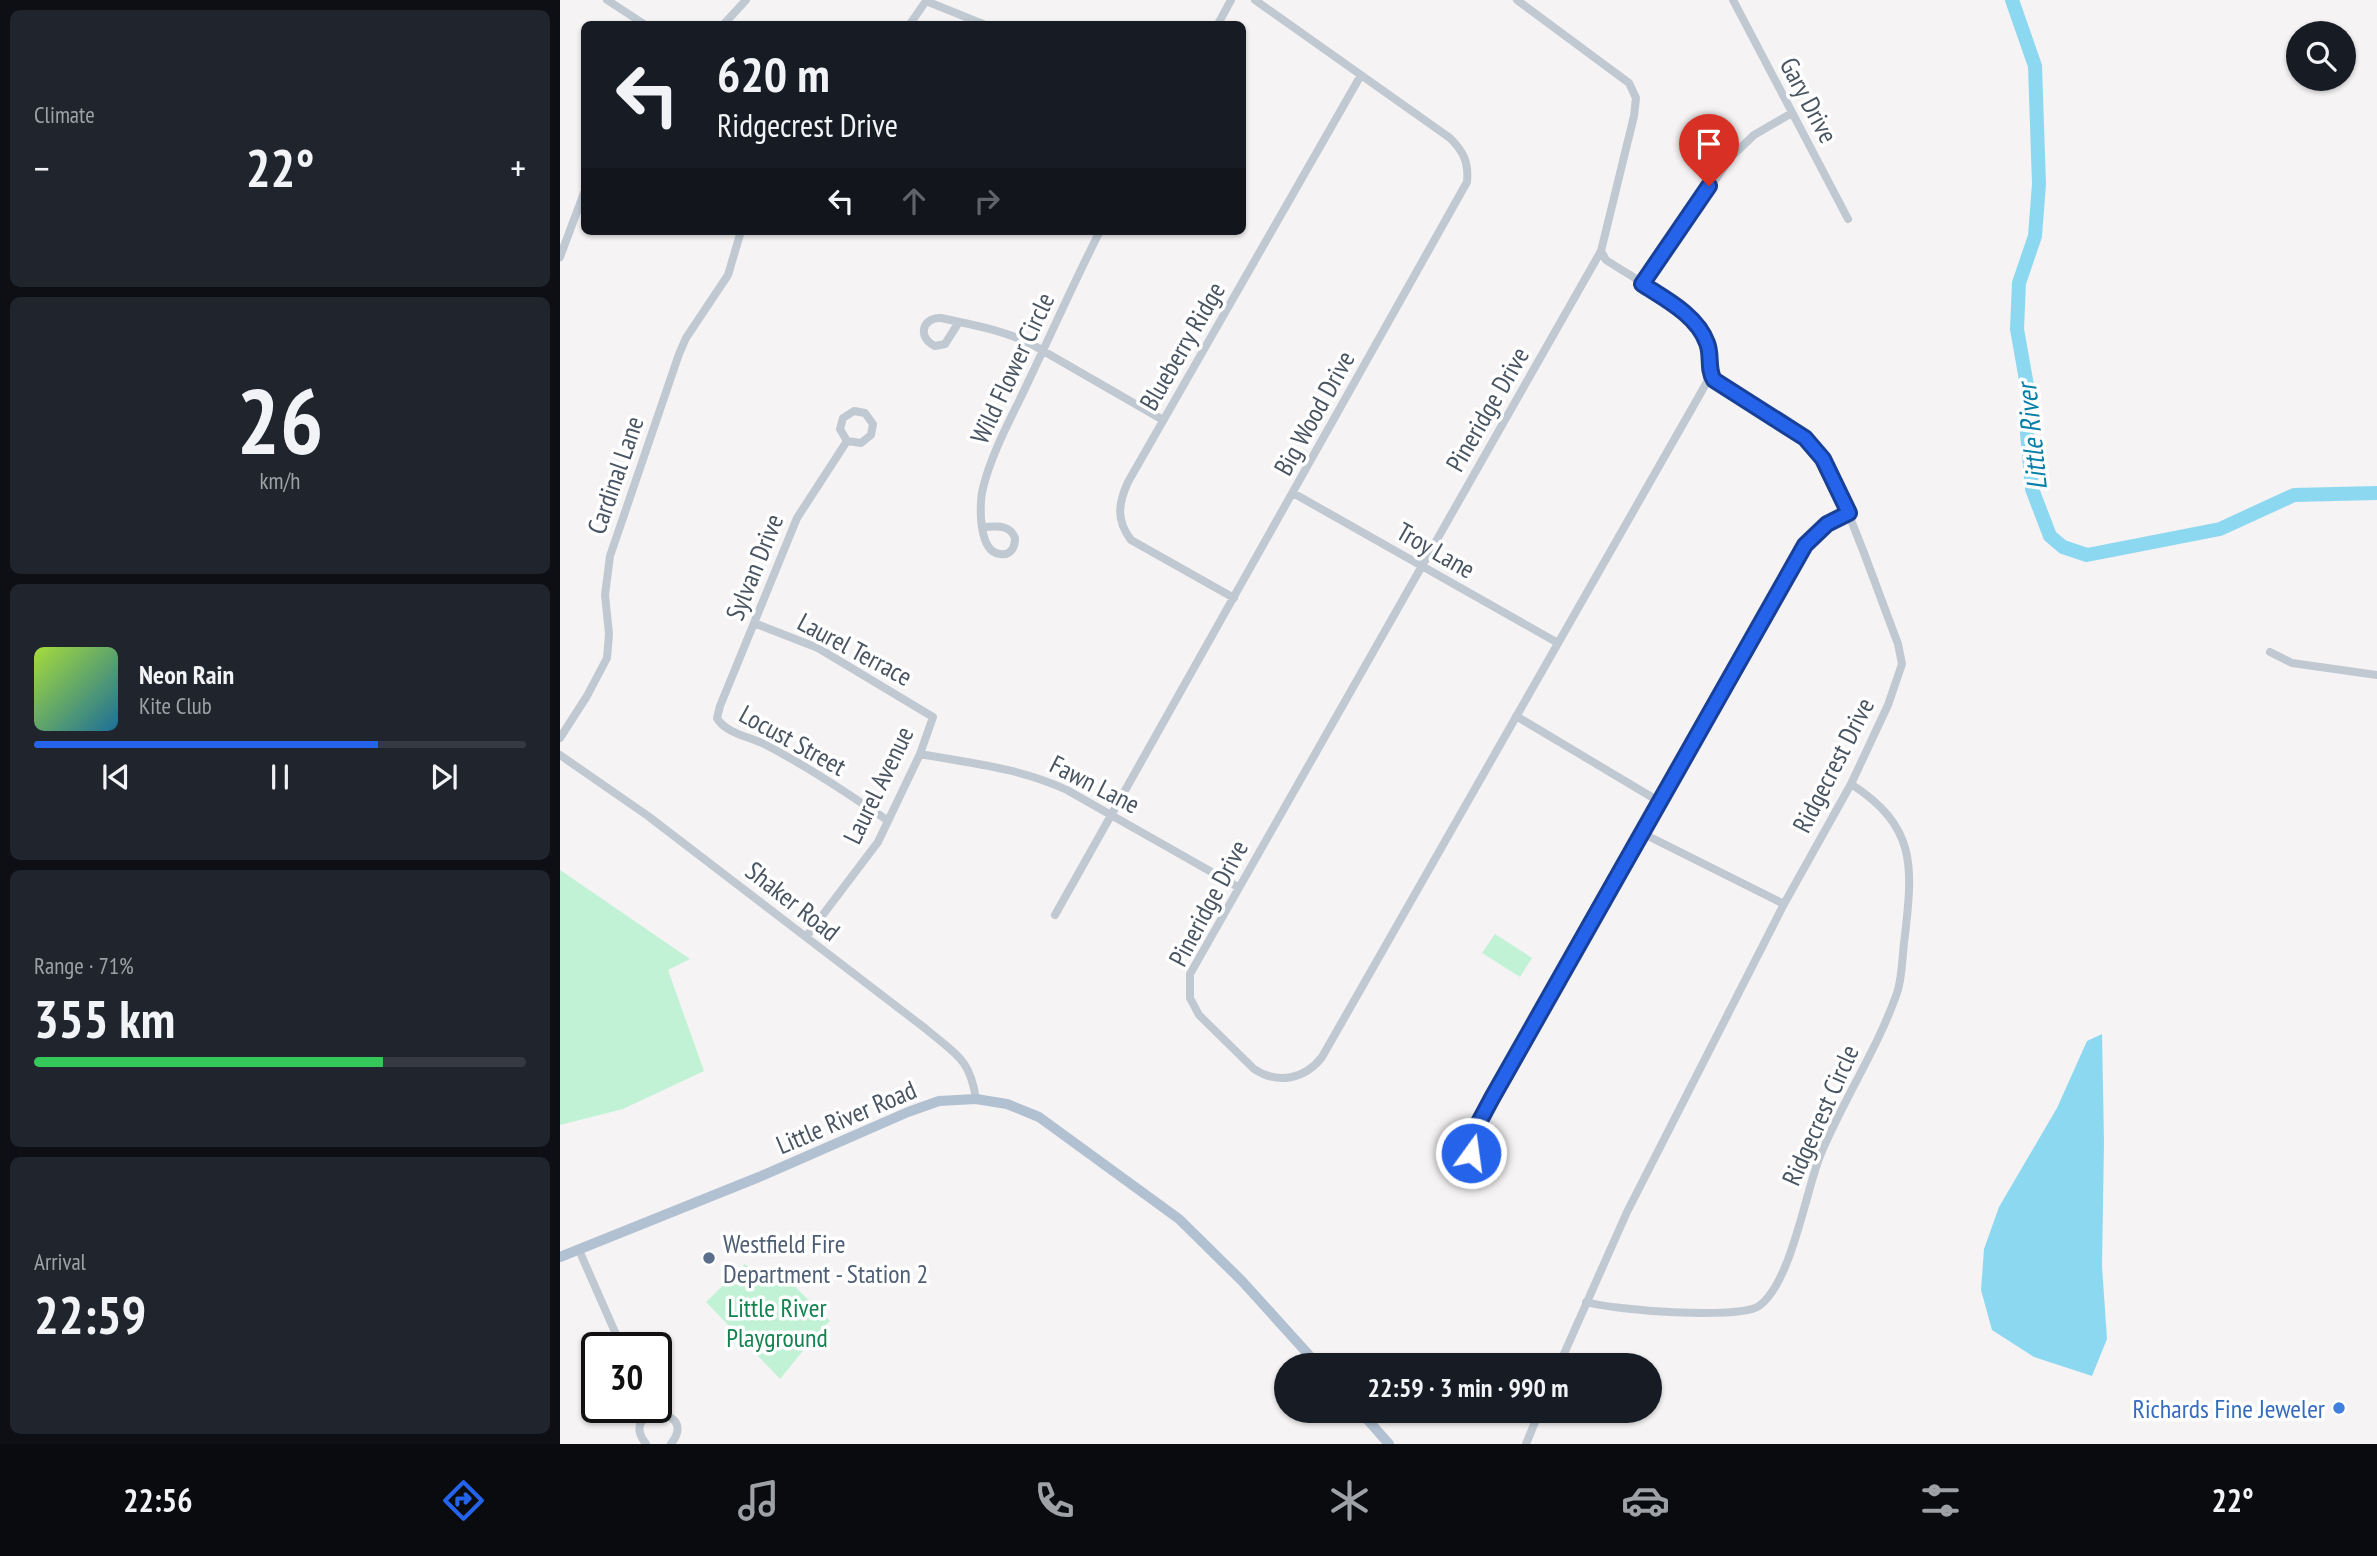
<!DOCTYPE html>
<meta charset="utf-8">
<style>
:root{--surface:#171b24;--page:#20242c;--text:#f1f3f6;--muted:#9ea1a6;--line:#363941;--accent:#2563eb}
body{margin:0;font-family:"PT Sans Narrow",sans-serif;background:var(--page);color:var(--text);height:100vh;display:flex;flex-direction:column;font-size:26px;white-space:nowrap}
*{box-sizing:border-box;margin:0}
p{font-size:23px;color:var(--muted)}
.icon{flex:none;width:38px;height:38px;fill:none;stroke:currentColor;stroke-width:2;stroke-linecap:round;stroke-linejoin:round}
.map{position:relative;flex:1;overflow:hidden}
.sheet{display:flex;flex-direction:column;gap:10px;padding:10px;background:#0d0f14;width:560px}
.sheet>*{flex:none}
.banner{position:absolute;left:21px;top:21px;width:665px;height:214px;border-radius:10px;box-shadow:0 2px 5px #0004;background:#171b24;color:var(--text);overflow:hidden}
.fabs{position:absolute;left:1726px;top:21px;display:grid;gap:14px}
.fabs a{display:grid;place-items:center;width:70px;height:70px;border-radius:50%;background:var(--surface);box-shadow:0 2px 5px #0004;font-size:35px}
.speed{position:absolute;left:21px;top:1332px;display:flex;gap:14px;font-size:35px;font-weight:700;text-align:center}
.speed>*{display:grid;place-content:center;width:91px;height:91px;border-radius:50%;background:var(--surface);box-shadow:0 2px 5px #0004;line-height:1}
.speed .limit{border:4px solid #111;border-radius:10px;background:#fff;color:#111}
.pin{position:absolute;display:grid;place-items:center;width:60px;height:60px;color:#fff;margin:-72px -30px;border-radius:50% 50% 50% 0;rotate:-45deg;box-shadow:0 0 7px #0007}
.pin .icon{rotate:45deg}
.me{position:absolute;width:77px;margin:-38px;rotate:14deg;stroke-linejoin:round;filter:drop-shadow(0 0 5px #0008)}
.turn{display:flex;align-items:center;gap:24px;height:147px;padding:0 21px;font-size:32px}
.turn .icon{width:91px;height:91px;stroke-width:2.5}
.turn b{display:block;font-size:49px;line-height:60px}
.lanes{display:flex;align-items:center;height:66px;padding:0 21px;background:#0003;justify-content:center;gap:35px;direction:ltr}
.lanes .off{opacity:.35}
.big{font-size:52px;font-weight:700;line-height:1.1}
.sheet .widget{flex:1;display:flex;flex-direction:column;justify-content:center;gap:10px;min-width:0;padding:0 24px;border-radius:10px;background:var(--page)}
.sheet .dial{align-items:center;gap:0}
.dial b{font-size:91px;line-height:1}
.song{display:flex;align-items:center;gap:21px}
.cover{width:84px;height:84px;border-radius:10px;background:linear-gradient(135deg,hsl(80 70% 55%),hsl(200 70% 35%))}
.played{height:7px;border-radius:4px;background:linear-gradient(90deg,var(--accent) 70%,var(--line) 70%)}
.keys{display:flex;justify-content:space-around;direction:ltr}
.heat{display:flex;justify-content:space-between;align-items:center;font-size:38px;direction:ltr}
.charge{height:10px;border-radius:5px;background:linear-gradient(90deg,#34c759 71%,var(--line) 0)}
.trip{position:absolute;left:714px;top:1353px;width:388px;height:70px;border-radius:35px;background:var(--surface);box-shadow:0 2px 5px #0004;font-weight:700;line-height:70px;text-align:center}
.tabs{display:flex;height:112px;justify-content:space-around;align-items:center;background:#090b0e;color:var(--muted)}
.tabs .icon{width:49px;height:49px}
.tabs .current{color:var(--accent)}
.tabs b{font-size:32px;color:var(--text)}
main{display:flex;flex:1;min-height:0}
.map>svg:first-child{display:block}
.green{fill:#c1f2d6}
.water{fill:#8dd8f1}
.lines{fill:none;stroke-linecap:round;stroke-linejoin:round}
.river{stroke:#8dd8f1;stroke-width:14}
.minor{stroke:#c0c9d2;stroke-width:8}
.major{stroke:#b2c1d2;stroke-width:10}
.route-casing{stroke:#184099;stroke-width:18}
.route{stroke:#2563eb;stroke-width:12}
.service-dot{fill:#5c6f8a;stroke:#fff;stroke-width:2.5}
.shop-dot{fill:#3f7fe0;stroke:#fff;stroke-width:2.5}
.labels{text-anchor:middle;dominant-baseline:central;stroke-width:7;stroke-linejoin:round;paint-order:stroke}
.street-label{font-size:26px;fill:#495562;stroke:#fff}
.service-label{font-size:26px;fill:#4e5e75;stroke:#fff;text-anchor:start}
.park-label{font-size:26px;fill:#148350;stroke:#fff}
.shop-label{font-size:26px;fill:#366cbe;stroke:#fff;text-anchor:end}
.water-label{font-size:28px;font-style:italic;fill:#077fa7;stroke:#fff}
</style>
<main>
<section class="sheet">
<div class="widget"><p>Climate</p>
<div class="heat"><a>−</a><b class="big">22°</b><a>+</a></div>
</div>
<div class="widget dial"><b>26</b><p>km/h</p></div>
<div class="widget">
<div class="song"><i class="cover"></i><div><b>Neon Rain</b><p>Kite Club</p></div></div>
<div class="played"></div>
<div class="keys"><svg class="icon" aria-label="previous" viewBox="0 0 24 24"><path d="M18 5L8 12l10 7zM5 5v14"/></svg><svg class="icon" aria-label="pause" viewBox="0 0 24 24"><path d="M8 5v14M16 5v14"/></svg><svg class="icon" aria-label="next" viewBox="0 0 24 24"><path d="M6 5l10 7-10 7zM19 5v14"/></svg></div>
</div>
<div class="widget"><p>Range · 71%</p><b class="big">355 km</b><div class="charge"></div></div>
<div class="widget"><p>Arrival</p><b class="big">22:59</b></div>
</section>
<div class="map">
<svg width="1817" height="1444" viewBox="0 0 1817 1444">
<rect width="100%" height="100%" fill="#f5f3f3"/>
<!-- green -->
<path class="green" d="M0,870L130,959L108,970L144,1071L63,1109L0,1125Z
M935,934L972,958L960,977L922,953Z
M185,1264L199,1278L205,1274L209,1276L216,1268L270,1321L260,1330L220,1379L146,1302Z"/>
<!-- water -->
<path class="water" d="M1542,1034L1544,1142L1542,1266L1547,1339L1532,1376L1474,1357L1432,1330L1421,1290L1424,1249L1439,1207L1497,1108L1527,1041Z"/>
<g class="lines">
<!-- river -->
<path class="river" d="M1452,0L1475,66L1479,184L1475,236L1459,283L1457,329L1472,414L1467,433L1472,489L1490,536L1503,547L1527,555L1660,529L1734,495L1817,493"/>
<!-- minor -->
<path class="minor" d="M47,0L84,24
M957,0L1069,83L1076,98L1074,116L1041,251L630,974V998L639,1015L694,1069C718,1085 745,1079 762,1057L1151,375
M1173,0L1288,219
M164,24L186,0
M350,24L366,1L423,24
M658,24L671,0
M0,257L24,193
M1082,284L1172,156L1194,135L1232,113
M399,322L385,344L375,346C357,338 362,317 381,318C413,325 444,330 473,345L603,420
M287,441L280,429L283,418L294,411L305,413L313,424L311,435L301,443L287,441L237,518L160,706L157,718C165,733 190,737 204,744C247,766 287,793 327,820
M733,493L998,643
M422,527C435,527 449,523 455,538C455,547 451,556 440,554C418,552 419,503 423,488C432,451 453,415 469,380C493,330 515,280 540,231
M674,598L571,540C556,520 558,504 568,482L801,75
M194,623L258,648L373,717L360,754L318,842L246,937
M1710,652L1732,663L1817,675
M956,716L1100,802
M0,738L27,696L47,658L49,634L45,595L50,556L119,354L126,338L168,275L181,231
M360,754C410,763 460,768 507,790L678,887
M0,755L88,816L366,1029C395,1054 410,1058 416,1099
M1082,833L1224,904
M495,915L907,182C909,162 903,151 890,138L695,0
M915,1128C925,1134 935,1138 930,1152L922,1157L913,1155C908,1150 907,1145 910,1139L920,1119L1245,545L1267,524L1289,513
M19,1250L62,1348
M1026,1302C1053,1310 1178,1320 1199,1306C1231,1283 1245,1194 1260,1156C1283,1100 1317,1050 1337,993C1343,975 1342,954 1345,935C1353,865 1356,826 1291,784
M999,1365L1067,1212L1224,904L1291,784L1328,705L1342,664L1338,644L1304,553L1280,492L1263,459L1245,438L1154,380C1145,366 1153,349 1143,333C1127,306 1073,278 1046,260L1041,251
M86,1444C56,1405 141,1405 111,1444
M966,1444L980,1410"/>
<!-- major -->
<path class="major" d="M0,1257L199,1177L348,1112L379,1101L416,1099L447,1104L479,1117L619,1219L682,1281L758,1365
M799,1410L829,1444"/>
</g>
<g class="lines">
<!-- route casing -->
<g class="route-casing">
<path id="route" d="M911,1153L909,1141L932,1098L1245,545L1267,524L1289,513L1263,459L1245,438L1154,380C1147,369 1152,355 1147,343C1137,315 1105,299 1082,284L1149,186"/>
</g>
<!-- route -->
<use href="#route" class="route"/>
</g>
<!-- markers -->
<circle class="service-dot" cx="149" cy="1258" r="7"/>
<circle class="shop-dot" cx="1779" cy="1408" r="7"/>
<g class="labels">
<!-- street labels -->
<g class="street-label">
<text transform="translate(1249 100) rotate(62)">Gary Drive</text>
<text transform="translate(622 346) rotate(-60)">Blueberry Ridge</text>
<text transform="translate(452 368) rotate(-65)">Wild Flower Circle</text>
<text transform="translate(927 409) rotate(-60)">Pineridge Drive</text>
<text transform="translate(754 413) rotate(-61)">Big Wood Drive</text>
<text transform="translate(55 475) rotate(-71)">Cardinal Lane</text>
<text transform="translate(876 550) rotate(30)">Troy Lane</text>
<text transform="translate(194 567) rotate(-68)">Sylvan Drive</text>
<text transform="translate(295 649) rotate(28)">Laurel Terrace</text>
<text transform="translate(233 740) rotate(29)">Locust Street</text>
<text transform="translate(1273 765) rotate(-63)">Ridgecrest Drive</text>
<text transform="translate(535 784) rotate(27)">Fawn Lane</text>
<text transform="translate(318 785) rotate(-64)">Laurel Avenue</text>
<text transform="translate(233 901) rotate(38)">Shaker Road</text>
<text transform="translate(648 903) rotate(-62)">Pineridge Drive</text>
<text transform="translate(1260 1115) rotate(-66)">Ridgecrest Circle</text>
<text transform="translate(286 1117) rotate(-23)">Little River Road</text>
</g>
<!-- service labels -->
<g class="service-label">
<text x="163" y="1243">Westfield Fire<tspan x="163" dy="30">Department - Station 2</tspan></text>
</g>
<!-- park labels -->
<g class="park-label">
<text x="217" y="1307">Little River<tspan x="217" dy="30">Playground</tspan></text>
</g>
<!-- shop labels -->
<g class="shop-label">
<text x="1765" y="1408">Richards Fine Jeweler</text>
</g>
<!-- water labels -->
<g class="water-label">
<text transform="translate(1471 437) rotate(-96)">Little River</text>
</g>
</g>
</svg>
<div class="fabs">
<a><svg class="icon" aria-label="search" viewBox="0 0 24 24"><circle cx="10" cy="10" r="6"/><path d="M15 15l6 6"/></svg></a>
</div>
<div class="speed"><div class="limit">30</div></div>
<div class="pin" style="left:1149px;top:186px;background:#d93025"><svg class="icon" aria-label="arrive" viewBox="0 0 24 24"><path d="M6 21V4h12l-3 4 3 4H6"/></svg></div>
<svg class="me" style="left:911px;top:1153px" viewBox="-20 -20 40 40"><circle r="17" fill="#2563eb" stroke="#fff" stroke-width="3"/><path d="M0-11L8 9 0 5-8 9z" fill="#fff"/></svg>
<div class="trip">22:59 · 3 min · 990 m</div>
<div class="banner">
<div class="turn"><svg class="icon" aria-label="left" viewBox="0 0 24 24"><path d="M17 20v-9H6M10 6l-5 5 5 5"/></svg><div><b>620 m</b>Ridgecrest Drive</div></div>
<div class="lanes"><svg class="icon" aria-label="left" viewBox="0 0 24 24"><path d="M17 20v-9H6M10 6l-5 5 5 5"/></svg><svg class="icon off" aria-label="ahead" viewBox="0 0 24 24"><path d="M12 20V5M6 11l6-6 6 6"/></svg><svg class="icon off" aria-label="right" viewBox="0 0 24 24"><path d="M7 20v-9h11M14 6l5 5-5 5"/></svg></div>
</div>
</div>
</main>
<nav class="tabs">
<b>22:56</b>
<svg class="icon current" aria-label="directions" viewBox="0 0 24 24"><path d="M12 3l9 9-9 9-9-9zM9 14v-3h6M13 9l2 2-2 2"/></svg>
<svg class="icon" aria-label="music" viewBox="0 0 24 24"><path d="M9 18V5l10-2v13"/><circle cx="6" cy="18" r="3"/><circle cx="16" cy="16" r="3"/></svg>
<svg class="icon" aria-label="phone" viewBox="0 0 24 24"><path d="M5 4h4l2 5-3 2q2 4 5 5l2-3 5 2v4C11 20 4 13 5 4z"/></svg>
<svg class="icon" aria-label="climate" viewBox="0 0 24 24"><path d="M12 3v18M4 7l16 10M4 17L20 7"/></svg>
<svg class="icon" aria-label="car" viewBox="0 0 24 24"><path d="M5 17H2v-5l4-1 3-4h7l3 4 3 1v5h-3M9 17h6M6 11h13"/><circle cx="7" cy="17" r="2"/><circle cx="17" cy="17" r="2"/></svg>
<svg class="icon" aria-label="filters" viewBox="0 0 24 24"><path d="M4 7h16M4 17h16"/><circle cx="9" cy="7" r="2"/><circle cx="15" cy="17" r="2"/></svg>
<b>22°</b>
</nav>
